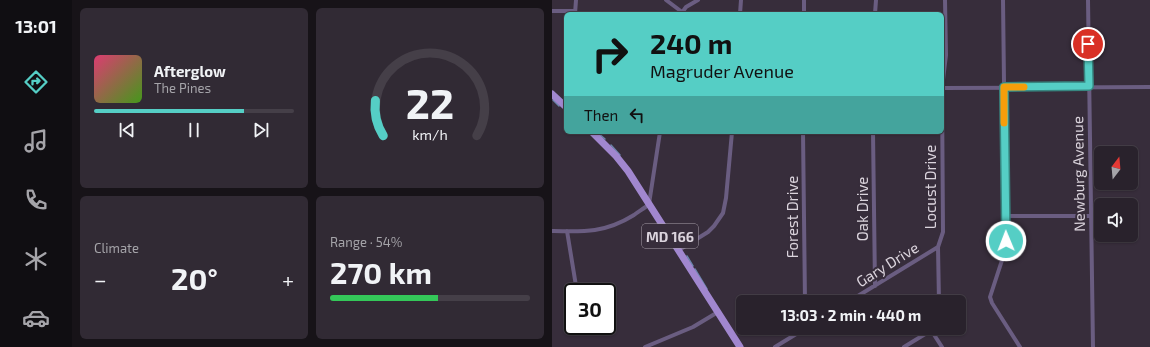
<!DOCTYPE html>
<meta charset="utf-8">
<style>
:root{--surface:#29222c;--page:#312a34;--text:#f1f3f6;--muted:#a5a4a9;--line:#453f48;--accent:#55cec5}
body{margin:0;font-family:"Exo 2",sans-serif;background:var(--page);color:var(--text);height:100vh;display:flex;flex-direction:column;font-size:15px;white-space:nowrap}
*{box-sizing:border-box;margin:0}
p{font-size:13px;color:var(--muted)}
.icon{flex:none;width:22px;height:22px;fill:none;stroke:currentColor;stroke-width:2;stroke-linecap:round;stroke-linejoin:round}
.map{position:relative;flex:1;overflow:hidden}
.sheet{display:flex;flex-direction:column;gap:8px;padding:8px;background:#171318;width:480px}
.sheet>*{flex:none}
.banner{position:absolute;left:12px;top:12px;width:380px;height:122px;border-radius:6px;box-shadow:0 1px 3px #0004,0 0 0 1px var(--line);background:#55cec5;color:#111;overflow:hidden}
.needle{width:26px;rotate:16deg}
.buttons{position:absolute;left:542px;top:146px;display:grid;gap:8px}
.buttons a{display:grid;place-items:center;width:44px;height:44px;border-radius:6px;background:var(--surface);box-shadow:0 1px 3px #0004,0 0 0 1px var(--line);font-size:20px}
.speed{position:absolute;left:12px;top:283px;display:flex;gap:8px;font-size:20px;font-weight:700;text-align:center}
.speed>*{display:grid;place-content:center;width:52px;height:52px;border-radius:50%;background:var(--surface);box-shadow:0 1px 3px #0004,0 0 0 1px var(--line);line-height:1}
.speed .limit{border:2px solid #111;border-radius:6px;background:#fff;color:#111}
.pin{position:absolute;display:grid;place-items:center;width:34px;height:34px;color:#fff;margin:-17px;border:2px solid #fff;border-radius:50%;box-shadow:0 1px 4px #0007}
.me{position:absolute;width:44px;margin:-22px;rotate:359deg;stroke-linejoin:round;filter:drop-shadow(0 0 3px #0008)}
.turn{display:flex;align-items:center;gap:14px;height:84px;padding:0 20px;font-size:18px}
.turn .icon{width:52px;height:52px;stroke-width:2.5}
.turn b{display:block;font-size:28px;line-height:34px}
.then{display:flex;align-items:center;height:38px;padding:0 20px;background:#0003;gap:8px;font-size:15px}
.big{font-size:30px;font-weight:700;line-height:1.1}
.sheet .card{flex:1;display:flex;flex-direction:column;justify-content:center;gap:6px;min-width:0;padding:0 14px;border-radius:6px;background:var(--page)}
.sheet .dial{align-items:center;gap:0}
.dial svg{height:104px;overflow:visible;fill:none;stroke:var(--line);stroke-width:7;stroke-linecap:round;text-anchor:middle}
.dial text{fill:var(--text);stroke:none}
.song{display:flex;align-items:center;gap:12px}
.cover{width:48px;height:48px;border-radius:6px;background:linear-gradient(135deg,hsl(340 70% 55%),hsl(100 70% 35%))}
.played{height:4px;border-radius:2px;background:linear-gradient(90deg,var(--accent) 75%,var(--line) 75%)}
.keys{display:flex;justify-content:space-around;direction:ltr}
.heat{display:flex;justify-content:space-between;align-items:center;font-size:22px;direction:ltr}
.charge{height:6px;border-radius:3px;background:linear-gradient(90deg,#34c759 54%,var(--line) 0)}
.sheet .tiles{flex:1;display:grid;gap:8px;grid-template-columns:repeat(2,1fr)}
.trip{position:absolute;left:184px;top:295px;width:230px;height:40px;border-radius:6px;background:var(--surface);box-shadow:0 1px 3px #0004,0 0 0 1px var(--line);font-weight:700;line-height:40px;text-align:center}
main{display:flex;flex:1;min-height:0}
.tabs{display:flex;flex-direction:column;width:72px;justify-content:space-around;align-items:center;background:#100e12;color:var(--muted)}
.tabs .icon{width:28px;height:28px}
.tabs .current{color:var(--accent)}
.tabs b{font-size:18px;color:var(--text)}
.map>svg:first-child{display:block}
.lines{fill:none;stroke-linecap:round;stroke-linejoin:round}
.stream{stroke:#6a86ab;stroke-width:1.5}
.minor{stroke:#6a5d81;stroke-width:4}
.primary{stroke:#a187cf;stroke-width:7}
.route-casing{stroke:#378680;stroke-width:10}
.route{stroke:#55cec5;stroke-width:7}
.slow{stroke:#f59e0b;stroke-width:7}
.labels{text-anchor:middle;dominant-baseline:central;stroke-width:4;stroke-linejoin:round;paint-order:stroke}
.shield{fill:#372d3b;stroke:#aaa2ac;stroke-width:1}
.shield-label{font-size:14px;font-weight:bold;fill:#dbd4dd}
.street-label{font-size:15px;fill:#dbd4dd;stroke:#372d3b}
</style>
<main>
<nav class="tabs">
<b>13:01</b>
<svg class="icon current" aria-label="directions" viewBox="0 0 24 24"><path d="M12 3l9 9-9 9-9-9zM9 14v-3h6M13 9l2 2-2 2"/></svg>
<svg class="icon" aria-label="music" viewBox="0 0 24 24"><path d="M9 18V5l10-2v13"/><circle cx="6" cy="18" r="3"/><circle cx="16" cy="16" r="3"/></svg>
<svg class="icon" aria-label="phone" viewBox="0 0 24 24"><path d="M5 4h4l2 5-3 2q2 4 5 5l2-3 5 2v4C11 20 4 13 5 4z"/></svg>
<svg class="icon" aria-label="climate" viewBox="0 0 24 24"><path d="M12 3v18M4 7l16 10M4 17L20 7"/></svg>
<svg class="icon" aria-label="car" viewBox="0 0 24 24"><path d="M5 17H2v-5l4-1 3-4h7l3 4 3 1v5h-3M9 17h6M6 11h13"/><circle cx="7" cy="17" r="2"/><circle cx="17" cy="17" r="2"/></svg>
</nav>
<section class="sheet">
<div class="tiles">
<div class="card">
<div class="song"><i class="cover"></i><div><b>Afterglow</b><p>The Pines</p></div></div>
<div class="played"></div>
<div class="keys"><svg class="icon" aria-label="previous" viewBox="0 0 24 24"><path d="M18 5L8 12l10 7zM5 5v14"/></svg><svg class="icon" aria-label="pause" viewBox="0 0 24 24"><path d="M8 5v14M16 5v14"/></svg><svg class="icon" aria-label="next" viewBox="0 0 24 24"><path d="M6 5l10 7-10 7zM19 5v14"/></svg></div>
</div>
<div class="card dial"><svg viewBox="0 0 100 80">
<path d="M14 69A42 42 0 1 1 86 69"/>
<path d="M14 69A42 42 0 0 1 8 42" stroke="#55cec5"/>
<text x="50" y="56" font-size="32" font-weight="700">22</text>
<text x="50" y="72" font-size="11">km/h</text>
</svg></div>
<div class="card"><p>Climate</p>
<div class="heat"><a>−</a><b class="big">20°</b><a>+</a></div>
</div>
<div class="card"><p>Range · 54%</p><b class="big">270 km</b><div class="charge"></div></div>
</div>
</section>
<div class="map">
<svg width="598" height="347" viewBox="0 0 598 347">
<rect width="100%" height="100%" fill="#372d3b"/>
<g class="lines">
<!-- stream -->
<path class="stream" d="M1,100L7,106
M45,132L53,139
M59,145L68,155
M126,242L128,244
M135,256L141,266
M143,269L155,289"/>
<!-- minor -->
<path class="minor" d="M114,0L130,12
M451,0L454,248L438,297L440,303L468,347
M536,0L541,347
M0,11H23
M23,14L24,0
M129,14L134,7L146,0
M188,14L189,0
M252,14V0
M323,14L324,0
M390,88L598,87
M251,132L253,302
M321,132L323,286
M453,216H539
M0,231C32,232 53,233 82,215C87,211 93,208 97,204L108,132
M15,231L25,292
M127,250L156,232L162,226L171,213L174,198L180,132
M296,302L386,247
M387,302L386,247L391,232L390,88L394,55L393,0
M379,330L390,347
M93,347L141,327L166,312
M223,347L254,328
M352,347L383,328"/>
<!-- primary -->
<path class="primary" d="M0,94L14,107
M40,132L64,156L76,171L188,347"/>
</g>
<g class="lines">
<!-- route casing -->
<g class="route-casing">
<path id="route" d="M454,241L452,87L537,86L536,44"/>
</g>
<!-- route -->
<use href="#route" class="route"/>
<!-- slow -->
<path class="slow" d="M452,123V87H472"/>
</g>
<g class="labels">
<!-- shield labels -->
<rect class="shield" x="90" y="224" width="56" height="24" rx="3"/>
<g class="shield-label">
<text x="118" y="236">MD 166</text>
</g>
<!-- street labels -->
<g class="street-label">
<text transform="translate(526 174) rotate(-91)">Newburg Avenue</text>
<text transform="translate(378 187) rotate(-90)">Locust Drive</text>
<text transform="translate(310 209) rotate(-90)">Oak Drive</text>
<text transform="translate(240 217) rotate(-90)">Forest Drive</text>
<text transform="translate(335 264) rotate(-32)">Gary Drive</text>
</g>
</g>
</svg>
<div class="buttons">
<a><svg class="needle" viewBox="-14 -14 28 28"><path d="M0-13l5 13h-10z" fill="#e53935"/><path d="M0 13l5-13h-10z" fill="#a5a4a9"/></svg></a>
<a><svg class="icon" aria-label="sound" viewBox="0 0 24 24"><path d="M4 9h4l5-4v14l-5-4H4zM17 9q2 3 0 6"/></svg></a>
</div>
<div class="speed"><div class="limit">30</div></div>
<div class="pin" style="left:536px;top:44px;background:#d93025"><svg class="icon" aria-label="arrive" viewBox="0 0 24 24"><path d="M6 21V4h12l-3 4 3 4H6"/></svg></div>
<svg class="me" style="left:454px;top:241px" viewBox="-20 -20 40 40"><circle r="17" fill="#55cec5" stroke="#fff" stroke-width="3"/><path d="M0-11L8 9 0 5-8 9z" fill="#fff"/></svg>
<div class="trip">13:03 · 2 min · 440 m</div>
<div class="banner">
<div class="turn"><svg class="icon" aria-label="right" viewBox="0 0 24 24"><path d="M7 20v-9h11M14 6l5 5-5 5"/></svg><div><b>240 m</b>Magruder Avenue</div></div>
<div class="then">Then<svg class="icon" aria-label="left" viewBox="0 0 24 24"><path d="M17 20v-9H6M10 6l-5 5 5 5"/></svg></div>
</div>
</div>
</main>
